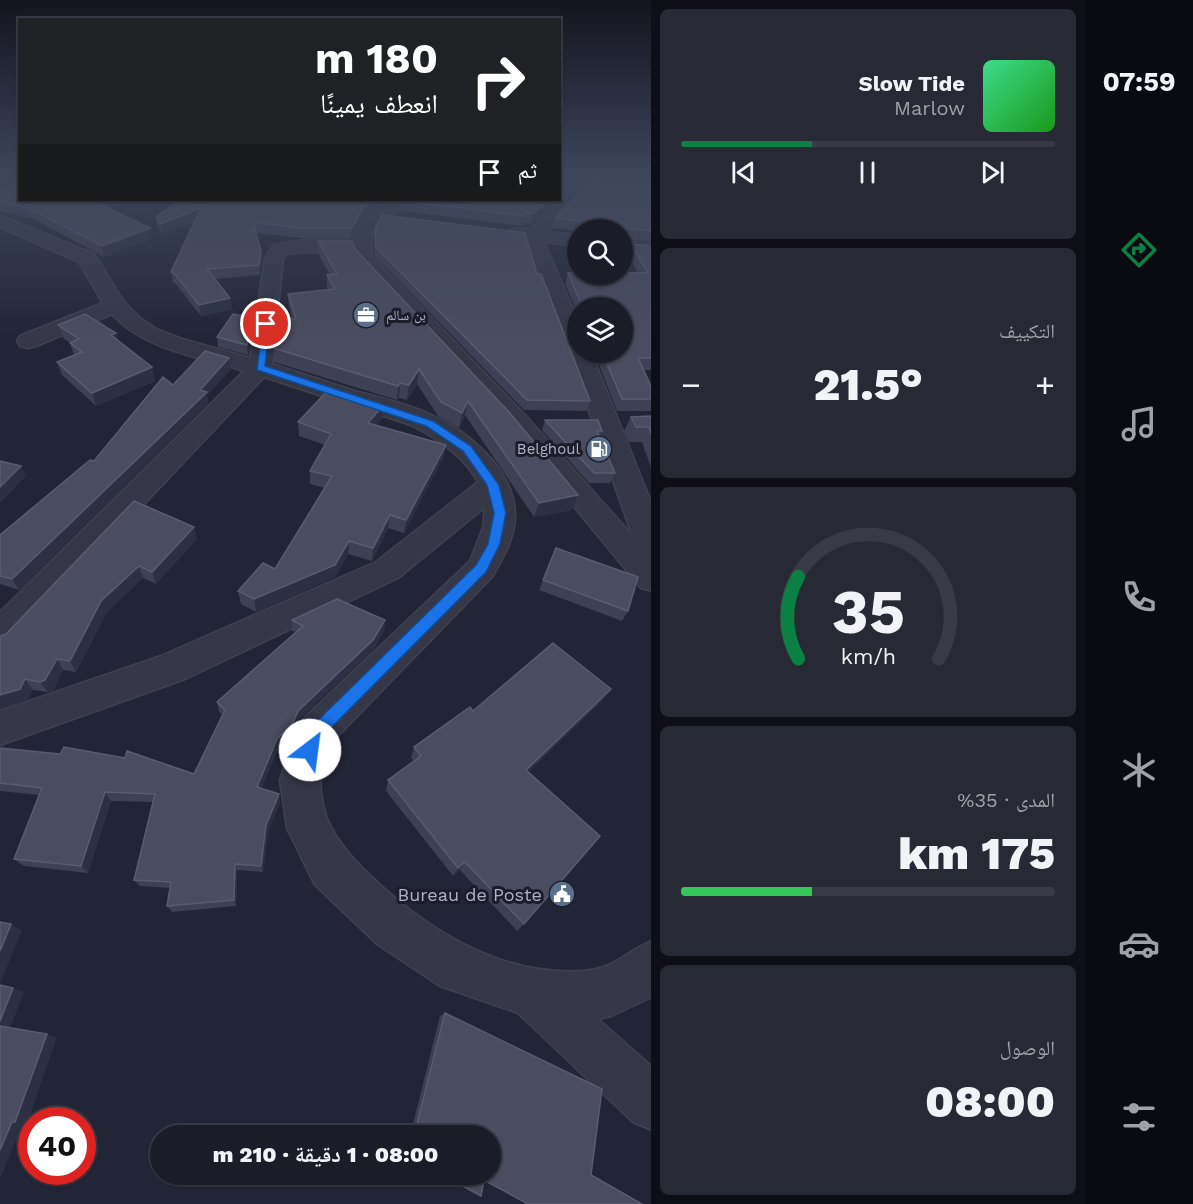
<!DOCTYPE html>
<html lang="ar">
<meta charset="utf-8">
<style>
:root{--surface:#1a1c28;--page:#272934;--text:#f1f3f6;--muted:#9fa1a8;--line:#383a45;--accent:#0b8043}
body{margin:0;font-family:"Work Sans","Noto Naskh Arabic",sans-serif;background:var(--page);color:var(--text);direction:rtl;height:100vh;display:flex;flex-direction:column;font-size:22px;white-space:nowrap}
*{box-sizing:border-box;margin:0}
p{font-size:20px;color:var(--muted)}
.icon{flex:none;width:33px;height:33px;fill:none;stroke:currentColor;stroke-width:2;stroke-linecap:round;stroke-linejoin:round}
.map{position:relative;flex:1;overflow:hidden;direction:ltr}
.panel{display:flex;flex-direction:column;gap:9px;padding:9px;background:#0e0f16;width:434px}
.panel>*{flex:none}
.guide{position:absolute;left:18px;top:18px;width:543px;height:183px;border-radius:0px;box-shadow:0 2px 4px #0004,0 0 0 2px var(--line);direction:rtl;background:#202124;color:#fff;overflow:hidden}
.controls{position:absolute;left:567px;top:219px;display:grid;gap:12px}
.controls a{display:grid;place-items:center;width:66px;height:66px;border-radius:50%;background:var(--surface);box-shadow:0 2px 4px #0004,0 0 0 2px var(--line);font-size:30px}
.speed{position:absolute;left:18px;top:1107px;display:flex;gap:12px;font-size:30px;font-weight:700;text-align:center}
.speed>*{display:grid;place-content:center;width:78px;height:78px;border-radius:50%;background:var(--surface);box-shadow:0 2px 4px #0004,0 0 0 2px var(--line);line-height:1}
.speed .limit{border:9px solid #d22;background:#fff;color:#111}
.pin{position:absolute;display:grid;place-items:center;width:51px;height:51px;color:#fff;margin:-26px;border:3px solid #fff;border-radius:50%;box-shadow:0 2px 6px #0007}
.me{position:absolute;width:66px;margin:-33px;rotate:30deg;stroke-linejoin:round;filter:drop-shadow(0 0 4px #0008)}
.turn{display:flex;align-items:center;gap:21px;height:126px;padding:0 24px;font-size:27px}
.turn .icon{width:78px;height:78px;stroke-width:2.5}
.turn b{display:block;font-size:42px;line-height:51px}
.then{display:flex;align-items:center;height:57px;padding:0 24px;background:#0003;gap:12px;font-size:22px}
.big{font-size:45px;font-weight:800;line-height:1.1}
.panel .tile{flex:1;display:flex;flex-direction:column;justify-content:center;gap:9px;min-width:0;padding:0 21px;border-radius:9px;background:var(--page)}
.panel .dial{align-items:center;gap:0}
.dial svg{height:156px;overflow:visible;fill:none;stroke:var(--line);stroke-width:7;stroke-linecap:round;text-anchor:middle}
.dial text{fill:var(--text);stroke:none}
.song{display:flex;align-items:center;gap:18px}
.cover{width:72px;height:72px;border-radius:9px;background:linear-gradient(135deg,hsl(150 70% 55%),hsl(120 70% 35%))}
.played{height:6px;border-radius:3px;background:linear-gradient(90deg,var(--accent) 35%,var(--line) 35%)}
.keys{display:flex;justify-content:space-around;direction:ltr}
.heat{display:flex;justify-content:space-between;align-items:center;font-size:33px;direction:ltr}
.charge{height:9px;border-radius:4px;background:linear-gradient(90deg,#34c759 35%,var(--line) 0)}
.trip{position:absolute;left:150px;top:1125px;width:351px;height:60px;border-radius:30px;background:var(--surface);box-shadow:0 2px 4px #0004,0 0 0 2px var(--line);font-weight:800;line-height:60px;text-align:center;direction:rtl}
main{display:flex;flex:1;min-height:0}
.dock{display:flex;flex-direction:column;width:108px;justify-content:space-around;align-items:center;background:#0a0b10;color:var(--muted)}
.dock .icon{width:42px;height:42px}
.dock .on{color:var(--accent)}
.dock b{font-size:27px;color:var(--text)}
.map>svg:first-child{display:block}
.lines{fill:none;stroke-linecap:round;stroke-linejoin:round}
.minor-casing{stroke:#3f414f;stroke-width:3}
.minor{fill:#353746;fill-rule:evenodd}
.wall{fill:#3e4053}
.shaded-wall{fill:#2d3042}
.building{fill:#4a4c5f;stroke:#5a5c6f;stroke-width:1.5}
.route{fill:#1a73e8;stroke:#114b97;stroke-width:1.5}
.labels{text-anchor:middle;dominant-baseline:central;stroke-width:6;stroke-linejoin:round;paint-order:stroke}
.far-poi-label{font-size:14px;fill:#b0b1c2;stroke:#1b1d2a;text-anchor:start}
.poi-label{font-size:15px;fill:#b0b1c2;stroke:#1b1d2a;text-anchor:end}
.near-poi-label{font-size:18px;fill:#b0b1c2;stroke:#1b1d2a;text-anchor:end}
</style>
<main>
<nav class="dock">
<b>07:59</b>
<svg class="icon on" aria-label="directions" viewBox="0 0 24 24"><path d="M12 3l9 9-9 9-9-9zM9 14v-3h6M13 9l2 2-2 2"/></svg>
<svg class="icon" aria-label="music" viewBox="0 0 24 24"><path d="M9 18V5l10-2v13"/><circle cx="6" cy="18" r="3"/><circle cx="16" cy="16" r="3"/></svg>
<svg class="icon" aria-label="phone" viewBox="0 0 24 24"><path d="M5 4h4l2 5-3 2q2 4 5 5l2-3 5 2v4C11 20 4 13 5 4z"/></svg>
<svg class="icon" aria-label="climate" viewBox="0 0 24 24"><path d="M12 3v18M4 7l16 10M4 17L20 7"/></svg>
<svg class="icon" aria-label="car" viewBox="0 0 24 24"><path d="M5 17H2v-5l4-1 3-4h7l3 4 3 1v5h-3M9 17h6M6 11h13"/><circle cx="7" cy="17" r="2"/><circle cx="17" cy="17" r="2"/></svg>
<svg class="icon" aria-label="filters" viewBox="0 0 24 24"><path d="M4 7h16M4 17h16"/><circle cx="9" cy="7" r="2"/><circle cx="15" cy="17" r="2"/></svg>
</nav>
<section class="panel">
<div class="tile">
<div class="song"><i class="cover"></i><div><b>Slow Tide</b><p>Marlow</p></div></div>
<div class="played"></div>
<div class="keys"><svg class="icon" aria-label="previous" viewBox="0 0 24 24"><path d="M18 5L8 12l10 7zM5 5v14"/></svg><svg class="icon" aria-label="pause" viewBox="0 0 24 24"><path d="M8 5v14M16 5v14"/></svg><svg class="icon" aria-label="next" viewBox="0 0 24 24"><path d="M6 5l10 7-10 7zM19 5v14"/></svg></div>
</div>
<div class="tile"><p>التكييف</p>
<div class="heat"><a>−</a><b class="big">21.5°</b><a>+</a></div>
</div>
<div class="tile dial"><svg viewBox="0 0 100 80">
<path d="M14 69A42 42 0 1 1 86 69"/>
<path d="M14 69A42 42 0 0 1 14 27" stroke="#0b8043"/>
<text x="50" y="56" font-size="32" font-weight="700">35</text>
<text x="50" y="72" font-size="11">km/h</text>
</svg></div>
<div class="tile"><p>المدى · 35%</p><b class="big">175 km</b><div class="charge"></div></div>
<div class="tile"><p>الوصول</p><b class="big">08:00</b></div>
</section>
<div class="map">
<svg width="652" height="1204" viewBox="0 0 652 1204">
<rect width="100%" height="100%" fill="#222535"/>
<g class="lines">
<!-- minor casing -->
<g class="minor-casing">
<path id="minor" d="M585,173H601L547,232L578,235V246L544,242L578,321V352H591L652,505V591L641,588L507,425L356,261L353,252H303L287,254L283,258L272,364C300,373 327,382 355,391C380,398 406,403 429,414C468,431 513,468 515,513C516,536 503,558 492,577L331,743C327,755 322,767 321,779C319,790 324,813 329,823C341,848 358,864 378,883C434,934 503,976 582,971C615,969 623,953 652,941V997L611,1016L598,1019L652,1067V1130L633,1122L518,1013L440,986L377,944L315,885L287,828L280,780L300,722L470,561L483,528L485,507L398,578L185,679L0,745V711L161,656L376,562L478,482C464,456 437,438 411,425L264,377L12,644L0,648V612L244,371C199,356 145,351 112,314L36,346L28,348L20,346L17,341L20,336L103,303L79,262L0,227V216L94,254L124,302L140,318L156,329L182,339L250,358L265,258L274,245L303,240L353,241C364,203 391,200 426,200L424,203C395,212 366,217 372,256L525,415L632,535L568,351L525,239L511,237L508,233L511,229H530Z
M622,241L652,244V255L622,252Z"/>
</g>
<!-- minor -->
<use href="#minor" class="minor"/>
</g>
<!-- wall -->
<path class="wall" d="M0,173H20L125,200L111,210L152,238L104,257L32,218L0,211V192L18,183V178Z
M651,173V242L622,239V230H578V231L553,228L556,218Z
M390,200L371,210L362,218L351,239L301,238L256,233L261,251L262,262L260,275L215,279L230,298L232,309L201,316L175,283H173L171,272L195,222L162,234L158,228L156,217Z
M410,200H555L531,224L523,223L522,226L403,211L404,201Z
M376,226L537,274L590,401L586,411L524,410L374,255Z
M318,241L355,249L572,510L534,517L465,415L459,428L438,416L417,384L407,400L399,398L397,400L274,362L273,348L292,319L289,307L288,294L327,290V275H330L318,254Z
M631,244L651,246V370H644L651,399V411H617L594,352H622V308H578V314L565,284L568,273H638L628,255Z
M58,325L118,340L152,367L155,381L96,406L62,375L57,362L74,355L70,343L63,338Z
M252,327L248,355L218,347L217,337Z
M231,369L207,395L208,403L19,590L0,584V535L94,461L173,385Z
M383,405L382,418L376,426L446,445L443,458L404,533L388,528L372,561L348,554L335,577L256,612L241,604L238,591L275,569L325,488L310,484V471L325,445L299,436L298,422Z
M651,416V468L642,442H629L624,431L631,417Z
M545,420L602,431L599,437L615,473L610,483H589L542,430Z
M134,501L197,539L156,584L143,578L107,612L76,672L63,670L53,691L48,692L33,690L28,699L0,709V636L6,634Z
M556,548L628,611L622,621L539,590Z
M292,620H385L384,631L372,651L298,720L294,733L278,749L261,788L280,802L268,833L263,872L237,870L236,906L172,912L167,906L170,888L140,886L134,880L153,802L111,801L88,873L24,866L14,859L39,795L0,791V748L194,774L223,715L219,712L217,702L296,632L292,631Z
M602,701L528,772L524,924L517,931L460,870L453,876L386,791L388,780L414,761L411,758L414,747L473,711Z
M445,1013L591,1175L490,1136H410L440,1016Z"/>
<!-- shaded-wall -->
<path class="shaded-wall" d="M4,173H18L19,177L0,187V176Z
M574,173H581L560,195V188Z
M109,200H125L104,215L101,205Z
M371,200H393H390L371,210L362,218L351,239L352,228L363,208Z
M548,200H555L531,224L533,214Z
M201,208L202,219L162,234L160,224Z
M150,228L152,238L104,257L102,246Z
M261,251L262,262L260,275L259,265Z
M230,298L232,309L201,316L199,305Z
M251,317L252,327L248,355L247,345Z
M116,333L119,346L111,335Z
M229,358L231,369L207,395L208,403L19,590L12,579L200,390Z
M152,367L155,381L96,406L92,393Z
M419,369L417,384L407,400L409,385Z
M400,383L399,398L397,400L398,386Z
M468,401L465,415L459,428L462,413Z
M383,405L382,418L367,437L368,423Z
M446,445L443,458L404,533L406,520Z
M21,466L26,476L0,503V487Z
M578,495L572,510L534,517L539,503Z
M390,515L388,528L372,561L373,548Z
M194,527L197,539L156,584L152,572Z
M349,541L348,554L335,577L256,612L254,599Z
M139,566L143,578L107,612L76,672L70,661L101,601Z
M385,620L384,631L372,651L298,720L294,733L278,749L259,795L257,787L277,739L298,711Z
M57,659L63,670L53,691L48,692L40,682Z
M25,679L33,690L28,699L0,709V695Z
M611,689L602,701L519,781L526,770Z
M105,792L111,801L88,873L81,866Z
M279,794L280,802L268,833L263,872L261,866L266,825Z
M465,862L460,870L453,876L458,868Z
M235,864L237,870L236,906L234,900Z
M11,924L22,930L0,984V951Z
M13,988L24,992L10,1028L0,1026V1021Z
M47,1034L57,1037L28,1121H24L0,1179V1150Z"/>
<!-- building -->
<path class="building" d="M18,173H20V200H109L101,205L150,228L102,246L28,208L0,202V192L18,183Z
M560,173H574L560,188Z
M598,173H651V231L626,228L623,230L586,222L556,218Z
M181,200H371L363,208L352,228H300L253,222L261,251L259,265L207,269L230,298L199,305L173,272H171L201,208L160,224L156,217Z
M410,200H548L533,214L524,212V216L404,201Z
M383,215L525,233L537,274H541L590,401L527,400L375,246L376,226Z
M318,241H352L355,249L509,412L578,495L539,503L468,401L462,413L441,402L419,369L409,385L400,383L398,386L273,348L277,317L296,319L288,294L335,289L327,275L337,274Z
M631,244L651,246V358H638L651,386V399H622L602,352H622V308H583L568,273H578V274H622V273H648Z
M85,314L116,333L111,335L152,367L92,393L57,362L82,352L70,343L79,339L58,325Z
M233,314L251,317L247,345L217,337Z
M205,351L229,358L200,390L207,392L12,579L0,576V535L90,460L94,461L163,377L173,385Z
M330,388L383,405L368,423L446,445L406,520L390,515L373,548L349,541L335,565L254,599L238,591L263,563L275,569L332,476L310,471L331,434L298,422Z
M651,416V434L649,427H636L631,417Z
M545,420H598L602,431H597L615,473H594Z
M0,461L21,466L0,487Z
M134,501L194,527L152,572L139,566L101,601L70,661L57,659L45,680L40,682L25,679L20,689L0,695V636L6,634Z
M556,548L638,577L628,611L543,580Z
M337,599L385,620L373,640L298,711L293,723L277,739L257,787L279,794L266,825L261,866L235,864L234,900L167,906L171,882L134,880L155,794L105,792L81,866L14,859L42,788L0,783V748L60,754L64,747L125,758L127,751L194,774L225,710L217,702L303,626L292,620Z
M553,643L611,689L526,770L600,836L524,924L465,862L458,868L388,780L421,756L414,747L470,707L473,711Z
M0,922L11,924L0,951Z
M0,985L13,988L0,1021Z
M445,1013L602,1089L591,1175L642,1204H528L484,1180L481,1196L441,1174H490V1136H414Z
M0,1026L47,1034L15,1122H12L0,1150Z"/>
<!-- sky -->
<linearGradient id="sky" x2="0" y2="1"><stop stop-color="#13141d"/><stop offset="0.51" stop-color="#3e465c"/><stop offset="1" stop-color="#3e465c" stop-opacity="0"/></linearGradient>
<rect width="652" height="342" fill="url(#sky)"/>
<!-- route -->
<path class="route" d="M263,322L270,324L265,366L433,421L471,446L499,485L506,513L500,544L486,572L321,738L315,755L310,757L304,755L302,750L309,729L476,565L488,544L494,513L487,485L463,451L426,426L257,370Z"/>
<!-- icons -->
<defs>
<g id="office-disc" transform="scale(1.35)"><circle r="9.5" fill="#5c6f8a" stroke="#1b1d2a"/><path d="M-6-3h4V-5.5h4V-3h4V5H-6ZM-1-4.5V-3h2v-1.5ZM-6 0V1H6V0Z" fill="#fff"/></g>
<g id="fuel-disc" transform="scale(1.35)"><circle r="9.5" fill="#5c6f8a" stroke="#1b1d2a"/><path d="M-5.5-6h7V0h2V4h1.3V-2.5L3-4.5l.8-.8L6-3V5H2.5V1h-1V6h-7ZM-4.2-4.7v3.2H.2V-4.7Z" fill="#fff"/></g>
<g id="civic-disc" transform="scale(1.35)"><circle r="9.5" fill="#5c6f8a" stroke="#1b1d2a"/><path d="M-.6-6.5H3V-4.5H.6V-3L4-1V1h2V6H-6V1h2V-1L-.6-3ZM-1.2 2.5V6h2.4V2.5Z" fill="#fff"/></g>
</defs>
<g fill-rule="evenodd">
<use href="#office-disc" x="366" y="315"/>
<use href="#fuel-disc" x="599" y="449"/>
<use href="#civic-disc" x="562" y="894"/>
</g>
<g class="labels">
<!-- far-poi labels -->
<g class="far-poi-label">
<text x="386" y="315">بن سالم</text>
</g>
<!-- poi labels -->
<g class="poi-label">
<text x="580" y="449">Belghoul</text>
</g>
<!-- near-poi labels -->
<g class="near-poi-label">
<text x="542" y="894">Bureau de Poste</text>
</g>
</g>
</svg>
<div class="controls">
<a><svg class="icon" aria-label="search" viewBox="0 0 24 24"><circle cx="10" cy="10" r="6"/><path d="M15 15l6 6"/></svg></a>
<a><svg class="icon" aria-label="layers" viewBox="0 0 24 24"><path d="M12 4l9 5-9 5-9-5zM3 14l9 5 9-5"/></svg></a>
</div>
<div class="speed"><div class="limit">40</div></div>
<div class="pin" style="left:266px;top:324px;background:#d93025"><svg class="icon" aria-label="arrive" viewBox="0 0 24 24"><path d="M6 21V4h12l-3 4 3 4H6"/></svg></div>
<svg class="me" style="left:310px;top:750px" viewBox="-20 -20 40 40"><circle r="19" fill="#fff"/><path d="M0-13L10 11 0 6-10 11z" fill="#1a73e8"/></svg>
<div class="trip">08:00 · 1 دقيقة · 210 m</div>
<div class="guide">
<div class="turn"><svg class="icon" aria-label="right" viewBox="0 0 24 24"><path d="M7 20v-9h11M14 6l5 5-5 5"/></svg><div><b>180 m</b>انعطف يمينًا</div></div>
<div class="then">ثم<svg class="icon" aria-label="arrive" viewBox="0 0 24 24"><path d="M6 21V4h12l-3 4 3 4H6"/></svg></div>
</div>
</div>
</main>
